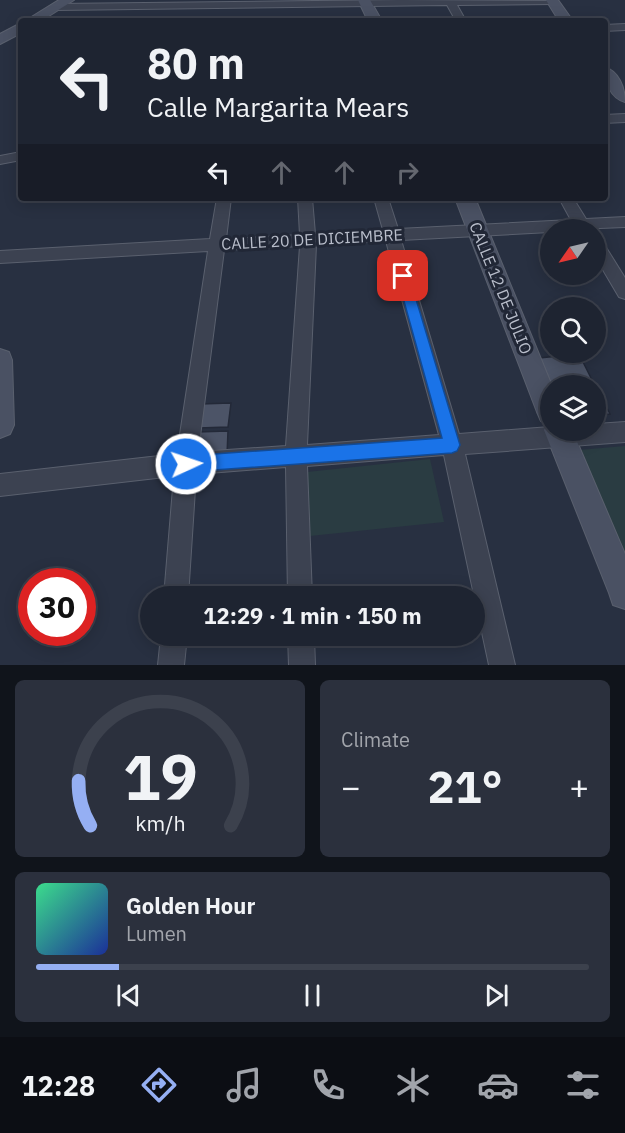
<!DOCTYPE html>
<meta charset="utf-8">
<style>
:root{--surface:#1e2431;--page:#2b303d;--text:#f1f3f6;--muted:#a1a4ab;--line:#3c414d;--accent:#95aff3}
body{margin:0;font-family:"IBM Plex Sans",sans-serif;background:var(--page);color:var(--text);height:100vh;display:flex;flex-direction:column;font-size:22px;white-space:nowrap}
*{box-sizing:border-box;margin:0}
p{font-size:20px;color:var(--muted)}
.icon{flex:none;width:33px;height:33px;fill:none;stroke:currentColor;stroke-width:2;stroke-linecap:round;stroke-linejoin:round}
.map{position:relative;height:665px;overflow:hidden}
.side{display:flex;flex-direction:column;gap:15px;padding:15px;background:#10141b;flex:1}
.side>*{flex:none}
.top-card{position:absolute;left:18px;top:18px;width:590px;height:183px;border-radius:6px;box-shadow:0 3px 15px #0003,0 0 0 2px var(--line);background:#1e2431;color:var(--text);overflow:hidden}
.needle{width:39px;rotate:236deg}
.buttons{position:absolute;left:540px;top:219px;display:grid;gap:12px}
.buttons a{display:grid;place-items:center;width:66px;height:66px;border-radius:50%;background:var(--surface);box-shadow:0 3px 15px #0003,0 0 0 2px var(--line);font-size:30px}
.speed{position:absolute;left:18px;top:568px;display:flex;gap:12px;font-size:30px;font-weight:700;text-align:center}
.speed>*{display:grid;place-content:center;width:78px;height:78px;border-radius:50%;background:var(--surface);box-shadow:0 3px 15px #0003,0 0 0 2px var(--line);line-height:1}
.speed .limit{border:9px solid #d22;background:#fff;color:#111}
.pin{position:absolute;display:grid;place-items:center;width:51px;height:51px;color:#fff;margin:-26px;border-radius:12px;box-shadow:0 3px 9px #0006}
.me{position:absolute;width:66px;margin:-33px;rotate:87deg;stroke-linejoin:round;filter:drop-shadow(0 0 4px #0008)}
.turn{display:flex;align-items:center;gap:21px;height:126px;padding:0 30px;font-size:27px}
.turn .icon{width:78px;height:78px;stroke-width:2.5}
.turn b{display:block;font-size:42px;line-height:51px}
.lanes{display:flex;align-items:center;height:57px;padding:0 30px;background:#0003;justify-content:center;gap:30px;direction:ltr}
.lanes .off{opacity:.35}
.big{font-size:45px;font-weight:700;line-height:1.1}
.side .card{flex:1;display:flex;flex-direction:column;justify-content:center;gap:9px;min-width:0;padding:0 21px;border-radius:9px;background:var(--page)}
.side .dial{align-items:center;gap:0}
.dial svg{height:156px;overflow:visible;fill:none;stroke:var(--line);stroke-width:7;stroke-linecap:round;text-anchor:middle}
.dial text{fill:var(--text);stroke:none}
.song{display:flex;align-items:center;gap:18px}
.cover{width:72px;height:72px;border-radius:9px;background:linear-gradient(135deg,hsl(150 70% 55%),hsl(230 70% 35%))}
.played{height:6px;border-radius:3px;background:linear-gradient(90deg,var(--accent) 15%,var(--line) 15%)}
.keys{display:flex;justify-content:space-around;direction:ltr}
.heat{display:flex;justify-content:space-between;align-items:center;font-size:33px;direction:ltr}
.side .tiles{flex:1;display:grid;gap:15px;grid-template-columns:1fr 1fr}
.card:last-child{grid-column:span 2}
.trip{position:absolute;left:140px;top:586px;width:345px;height:60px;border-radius:30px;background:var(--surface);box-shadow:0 3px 15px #0003,0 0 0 2px var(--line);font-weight:700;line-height:60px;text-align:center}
.tabs{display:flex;height:96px;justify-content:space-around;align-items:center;background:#0c0e14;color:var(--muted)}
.tabs .icon{width:42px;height:42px}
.tabs .selected{color:var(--accent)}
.tabs b{font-size:27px;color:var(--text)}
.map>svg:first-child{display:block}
.green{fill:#2a3c42}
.building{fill:#4c5467;stroke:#232938;stroke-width:1.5}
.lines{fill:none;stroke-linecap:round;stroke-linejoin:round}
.street-casing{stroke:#5a606e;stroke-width:2}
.secondary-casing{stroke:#5a606e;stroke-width:2}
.street{fill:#3c4251;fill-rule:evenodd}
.secondary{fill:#4a5163;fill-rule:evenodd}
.route{fill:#1a73e8;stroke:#114b97;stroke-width:1.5}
.labels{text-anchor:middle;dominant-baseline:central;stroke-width:6;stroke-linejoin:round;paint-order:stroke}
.street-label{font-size:16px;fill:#b9becb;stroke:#212736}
</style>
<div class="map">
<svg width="625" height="665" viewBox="0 0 625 665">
<rect width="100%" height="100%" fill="#283041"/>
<!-- green -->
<path class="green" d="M625,446V562L579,450Z
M430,459L444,522L310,536L307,472Z"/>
<!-- building -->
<path class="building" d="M579,354L595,386H550V412L529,359Z
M596,386L610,414L596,415Z
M231,403L228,427L198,428L200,404Z
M228,431L227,455L194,457L197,432Z"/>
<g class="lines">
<!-- street casing -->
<g class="street-casing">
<path id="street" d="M400,0L557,1L552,4L457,5L466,21H456L447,5L56,10L51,7L56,4Z
M625,24V30L604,31V25Z
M625,114V122L604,123V115Z
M21,152V160L0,164V156Z
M217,198H231L226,239L300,235L298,198H312L315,234L383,230L374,198H388L398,229L571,220L559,198H573L586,219L625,217V227L550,230V232L401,240L459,434L550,427V430H596V424L625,422V442L465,454L515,665H489L444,455L307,466L312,597H288L286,467L196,474L188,597H164L174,476L0,496V474L177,454L208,251L0,263V251L210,239ZM386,241L439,435L307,445L316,245ZM300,246L286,446L198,452L224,250Z
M596,239L602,241L625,278V299L619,297L596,258Z
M161,636H187L184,665H158Z
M288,636H314L315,665H289Z"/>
</g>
<!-- secondary casing -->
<g class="secondary-casing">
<path id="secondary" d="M59,0H74L41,21H25Z
M358,0H370L382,21H368Z
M546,0H558L573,21H559Z
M21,23V33L0,44V34Z
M604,67C619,71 625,88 625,102C610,98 604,80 604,67Z
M455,198H475L552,386H550V430H572L625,554V609L613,605L609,593L544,430L547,423L541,421L537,412Z
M0,349L9,352L12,360L14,425L10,434L0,438Z"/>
</g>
<!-- street -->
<use href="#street" class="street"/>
<!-- secondary -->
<use href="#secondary" class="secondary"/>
</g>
<!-- route -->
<path class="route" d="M403,272L409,276L460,445L457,451L452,453L186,472L181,470L178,464L181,459L186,456L442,438L397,276Z"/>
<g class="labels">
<!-- street labels -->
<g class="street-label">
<text transform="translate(312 239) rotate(-3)">CALLE 20 DE DICIEMBRE</text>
<text transform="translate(501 288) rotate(68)">CALLE 12 DE JULIO</text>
</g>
</g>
</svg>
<div class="buttons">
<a><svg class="needle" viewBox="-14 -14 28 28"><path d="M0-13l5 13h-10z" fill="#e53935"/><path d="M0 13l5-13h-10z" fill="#a1a4ab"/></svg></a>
<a><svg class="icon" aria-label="search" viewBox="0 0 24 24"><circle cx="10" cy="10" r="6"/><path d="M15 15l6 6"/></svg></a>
<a><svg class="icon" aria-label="layers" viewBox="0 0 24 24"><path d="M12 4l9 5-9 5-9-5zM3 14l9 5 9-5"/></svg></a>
</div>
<div class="speed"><div class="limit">30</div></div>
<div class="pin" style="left:403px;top:276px;background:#d93025"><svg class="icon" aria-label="arrive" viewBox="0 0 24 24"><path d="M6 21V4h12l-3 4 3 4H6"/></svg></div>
<svg class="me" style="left:186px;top:464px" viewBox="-20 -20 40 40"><circle r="17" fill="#1a73e8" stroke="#fff" stroke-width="3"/><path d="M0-11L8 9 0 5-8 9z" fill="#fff"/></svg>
<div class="trip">12:29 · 1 min · 150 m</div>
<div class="top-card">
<div class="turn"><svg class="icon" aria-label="left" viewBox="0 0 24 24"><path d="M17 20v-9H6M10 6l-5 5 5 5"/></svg><div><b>80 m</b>Calle Margarita Mears</div></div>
<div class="lanes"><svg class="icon" aria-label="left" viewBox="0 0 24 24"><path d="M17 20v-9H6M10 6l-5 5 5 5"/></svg><svg class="icon off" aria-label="ahead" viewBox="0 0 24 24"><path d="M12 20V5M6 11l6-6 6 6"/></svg><svg class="icon off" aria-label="ahead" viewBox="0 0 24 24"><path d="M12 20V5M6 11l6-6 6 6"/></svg><svg class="icon off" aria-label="right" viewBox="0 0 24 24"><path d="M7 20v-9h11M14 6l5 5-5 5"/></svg></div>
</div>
</div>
<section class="side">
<div class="tiles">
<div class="card dial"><svg viewBox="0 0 100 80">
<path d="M14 69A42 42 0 1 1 86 69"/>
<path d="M14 69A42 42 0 0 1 8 46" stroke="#95aff3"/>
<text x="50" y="56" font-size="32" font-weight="700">19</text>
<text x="50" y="72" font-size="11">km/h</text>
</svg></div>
<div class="card"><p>Climate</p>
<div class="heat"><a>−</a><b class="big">21°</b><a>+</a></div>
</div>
<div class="card">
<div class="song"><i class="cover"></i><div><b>Golden Hour</b><p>Lumen</p></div></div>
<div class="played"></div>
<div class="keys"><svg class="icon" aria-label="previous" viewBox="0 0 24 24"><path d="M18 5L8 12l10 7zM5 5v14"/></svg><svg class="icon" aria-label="pause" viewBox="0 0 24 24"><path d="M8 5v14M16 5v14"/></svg><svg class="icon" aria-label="next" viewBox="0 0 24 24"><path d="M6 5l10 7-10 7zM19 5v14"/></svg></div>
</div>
</div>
</section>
<nav class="tabs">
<b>12:28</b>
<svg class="icon selected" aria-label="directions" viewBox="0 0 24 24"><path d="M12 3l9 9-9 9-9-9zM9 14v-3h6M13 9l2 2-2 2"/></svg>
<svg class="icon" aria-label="music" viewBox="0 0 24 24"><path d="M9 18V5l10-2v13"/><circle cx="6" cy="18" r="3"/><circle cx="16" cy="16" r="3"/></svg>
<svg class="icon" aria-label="phone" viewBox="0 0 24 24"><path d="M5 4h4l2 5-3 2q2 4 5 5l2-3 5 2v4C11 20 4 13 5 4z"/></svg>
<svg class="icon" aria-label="climate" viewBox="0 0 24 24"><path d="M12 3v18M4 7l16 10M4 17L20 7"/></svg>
<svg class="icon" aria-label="car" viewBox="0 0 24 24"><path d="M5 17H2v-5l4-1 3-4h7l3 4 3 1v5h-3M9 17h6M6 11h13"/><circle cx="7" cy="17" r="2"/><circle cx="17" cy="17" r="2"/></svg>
<svg class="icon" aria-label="filters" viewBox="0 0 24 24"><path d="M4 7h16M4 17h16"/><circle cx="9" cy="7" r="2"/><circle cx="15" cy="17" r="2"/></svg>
</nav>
